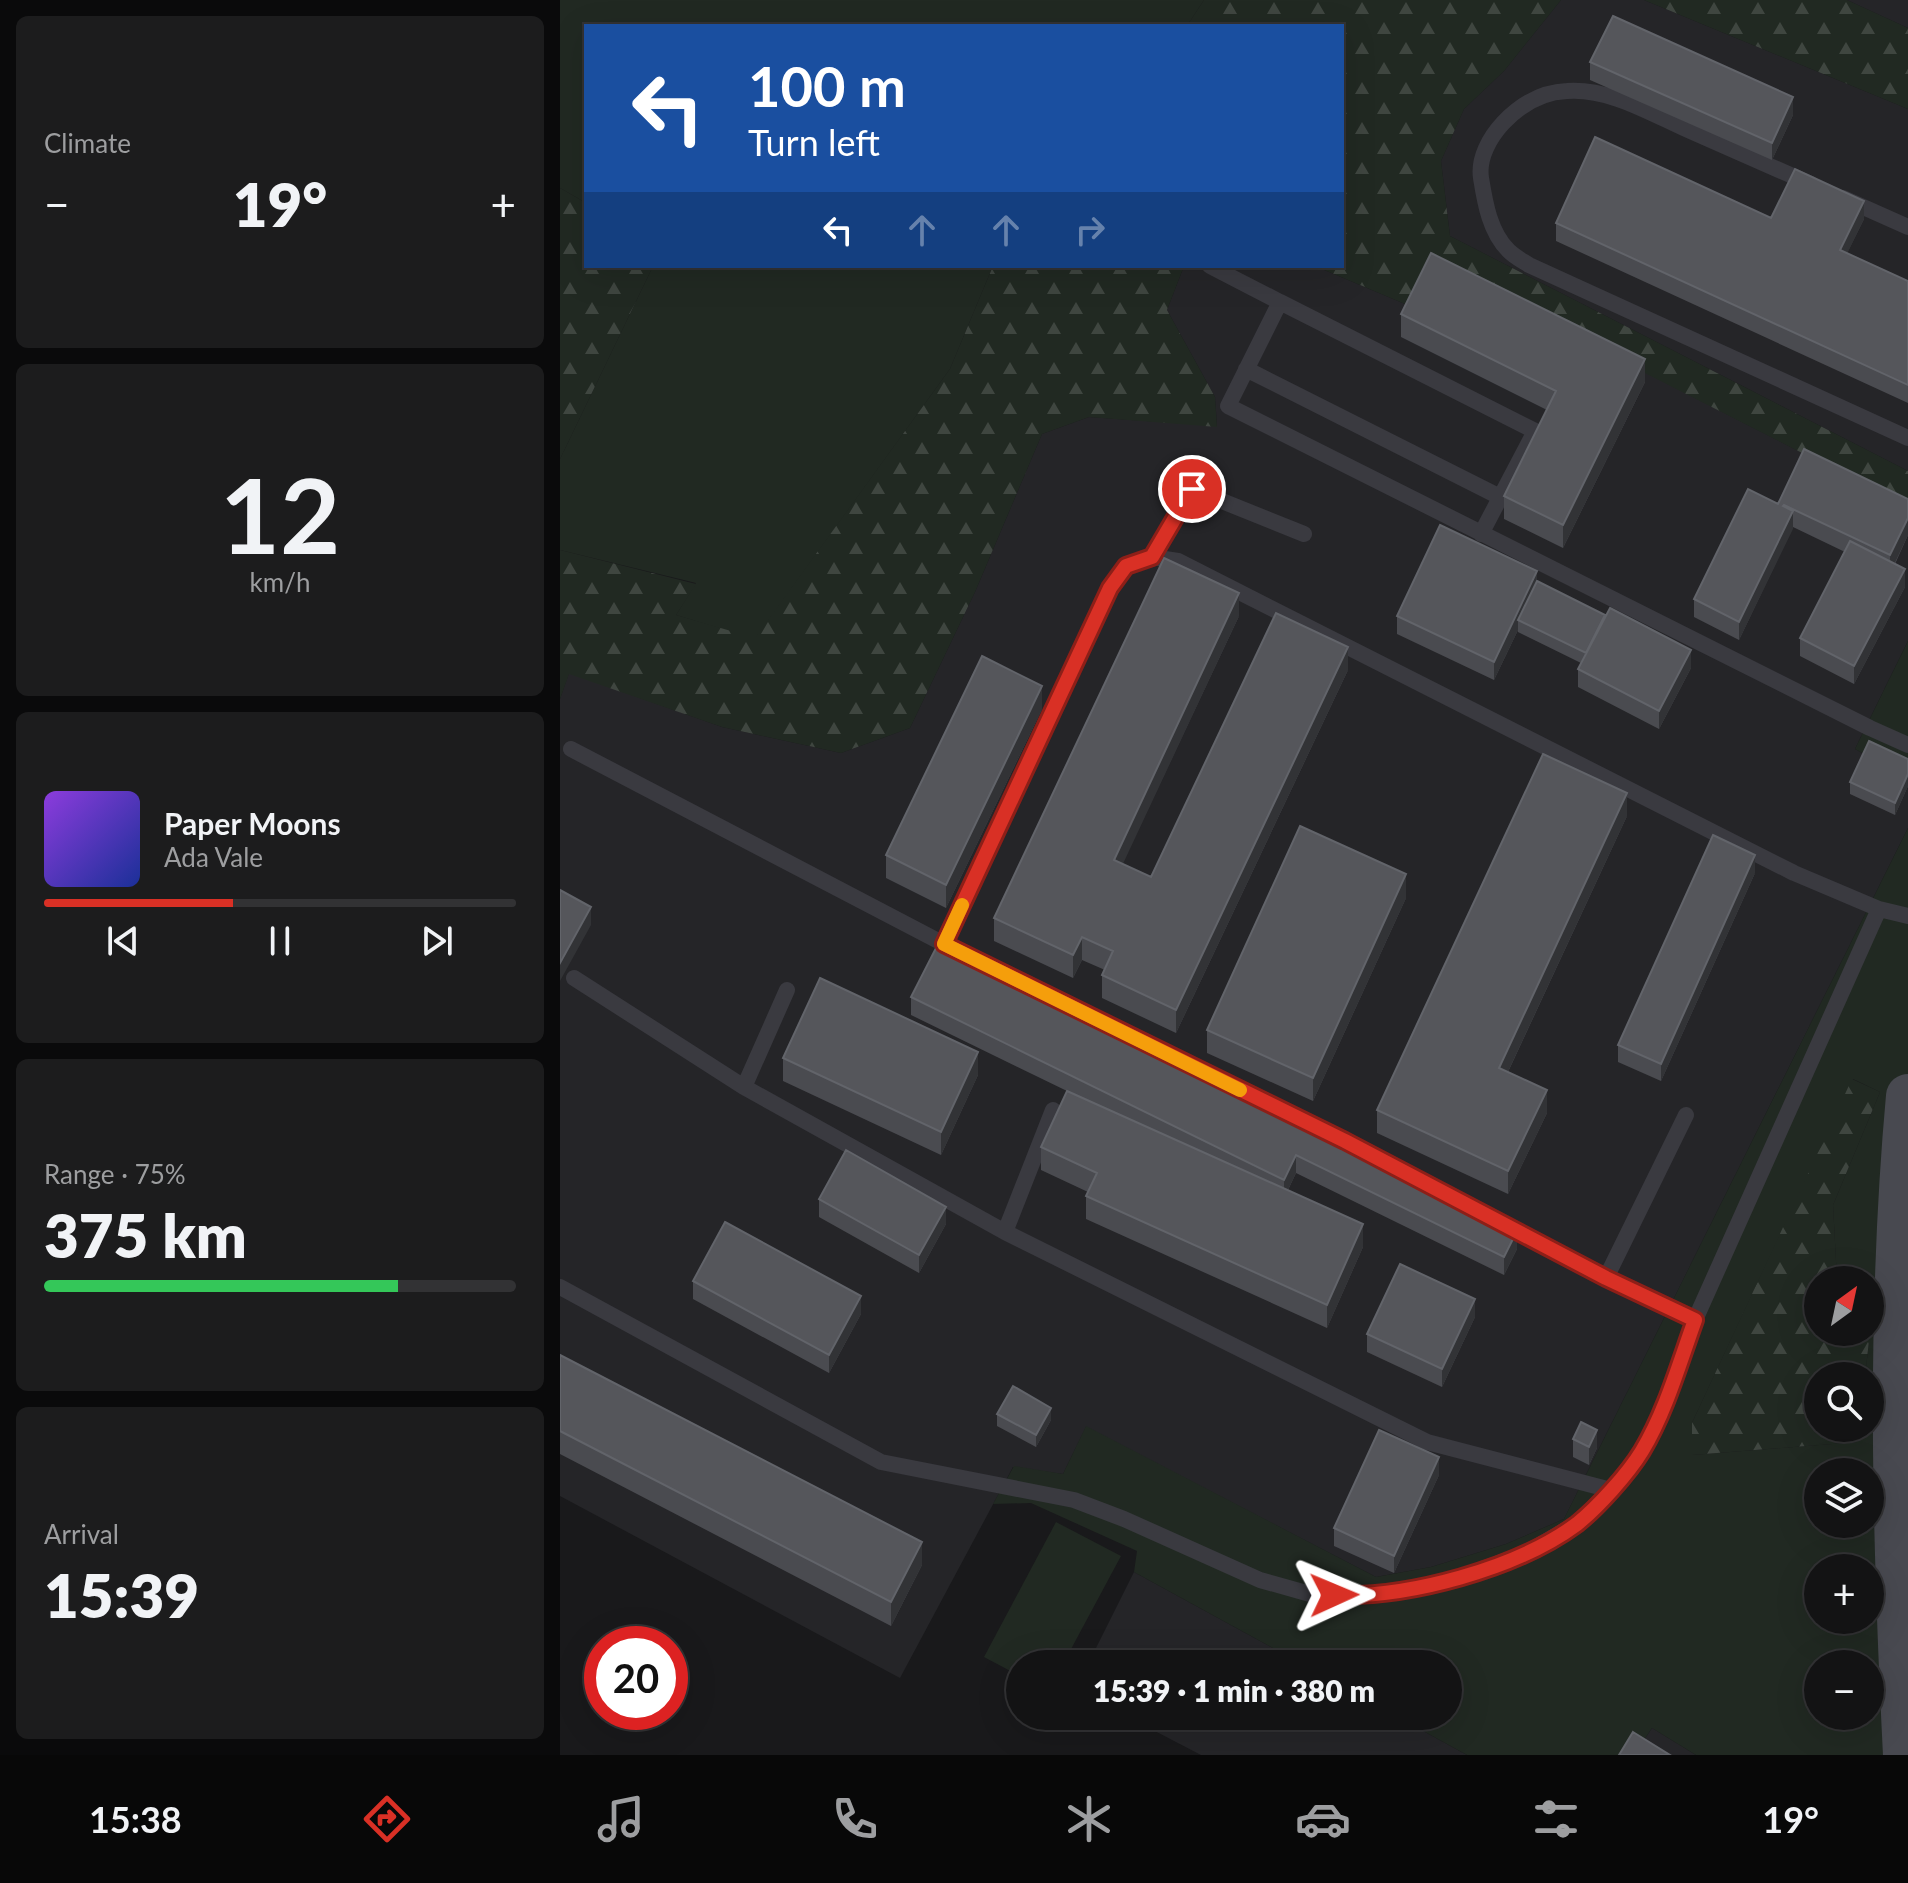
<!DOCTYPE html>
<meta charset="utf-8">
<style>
:root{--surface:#131314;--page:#1c1c1d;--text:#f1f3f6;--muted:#9d9ea0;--line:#323234;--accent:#d93025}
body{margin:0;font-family:Lato,sans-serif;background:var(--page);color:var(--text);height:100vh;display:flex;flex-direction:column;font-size:30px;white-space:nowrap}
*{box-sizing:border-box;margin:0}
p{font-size:26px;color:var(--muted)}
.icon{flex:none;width:44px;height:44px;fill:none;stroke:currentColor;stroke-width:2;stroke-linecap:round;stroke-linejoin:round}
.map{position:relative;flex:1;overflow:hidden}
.panel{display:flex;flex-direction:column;gap:16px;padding:16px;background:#0a0a0b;width:560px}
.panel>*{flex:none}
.top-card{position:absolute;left:24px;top:24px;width:760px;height:244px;border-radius:0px;box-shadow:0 8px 32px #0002,0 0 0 2px var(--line);background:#1a4fa0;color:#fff;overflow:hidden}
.needle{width:52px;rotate:33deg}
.tools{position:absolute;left:1244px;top:1266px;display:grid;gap:16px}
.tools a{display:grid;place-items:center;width:80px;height:80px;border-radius:50%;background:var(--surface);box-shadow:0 8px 32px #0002,0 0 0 2px var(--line);font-size:40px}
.speed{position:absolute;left:24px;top:1626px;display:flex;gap:16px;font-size:40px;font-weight:700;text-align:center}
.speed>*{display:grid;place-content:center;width:104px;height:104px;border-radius:50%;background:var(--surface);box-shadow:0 8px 32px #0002,0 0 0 2px var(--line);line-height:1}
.speed .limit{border:12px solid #d22;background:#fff;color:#111}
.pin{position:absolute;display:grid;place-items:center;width:68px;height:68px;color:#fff;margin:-34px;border:4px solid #fff;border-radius:50%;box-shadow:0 2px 8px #0007}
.me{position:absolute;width:88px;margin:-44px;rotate:89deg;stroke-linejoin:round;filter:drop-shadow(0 0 6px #0008)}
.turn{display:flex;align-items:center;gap:28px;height:168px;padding:0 32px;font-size:36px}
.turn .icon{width:104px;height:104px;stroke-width:2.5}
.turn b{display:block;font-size:56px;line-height:68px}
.lanes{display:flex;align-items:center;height:76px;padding:0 32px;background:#0003;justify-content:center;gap:40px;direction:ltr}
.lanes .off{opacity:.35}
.big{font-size:60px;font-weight:800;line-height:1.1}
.panel .tile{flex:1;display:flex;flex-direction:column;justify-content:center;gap:12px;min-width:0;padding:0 28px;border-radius:12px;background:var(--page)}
.panel .dial{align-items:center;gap:0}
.dial b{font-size:104px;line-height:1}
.song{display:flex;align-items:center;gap:24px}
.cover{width:96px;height:96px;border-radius:12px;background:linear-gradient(135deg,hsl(270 70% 55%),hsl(230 70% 35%))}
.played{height:8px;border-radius:4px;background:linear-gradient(90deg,var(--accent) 40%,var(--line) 40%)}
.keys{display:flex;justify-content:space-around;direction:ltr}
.heat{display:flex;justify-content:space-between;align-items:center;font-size:44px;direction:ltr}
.charge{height:12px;border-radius:6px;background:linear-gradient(90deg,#34c759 75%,var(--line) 0)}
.trip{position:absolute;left:446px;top:1650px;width:456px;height:80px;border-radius:40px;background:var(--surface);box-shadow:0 8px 32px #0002,0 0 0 2px var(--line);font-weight:800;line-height:80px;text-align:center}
.menu{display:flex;height:128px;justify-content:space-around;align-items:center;background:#080808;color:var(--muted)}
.menu .icon{width:56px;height:56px}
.menu .active{color:var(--accent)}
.menu b{font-size:36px;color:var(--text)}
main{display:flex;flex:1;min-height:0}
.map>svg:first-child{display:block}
.built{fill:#252528}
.green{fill:#212922;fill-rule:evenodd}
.forest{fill:url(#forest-firs)}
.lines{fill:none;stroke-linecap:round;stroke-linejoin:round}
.service{stroke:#3a3a40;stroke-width:16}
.secondary{stroke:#484950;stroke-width:44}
.wall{fill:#4a4b50}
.shaded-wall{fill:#323336}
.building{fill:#55565b;stroke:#62646a;stroke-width:2}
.route-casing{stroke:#8d1f18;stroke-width:20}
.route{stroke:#d93025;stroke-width:14}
.slow{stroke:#f59e0b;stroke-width:14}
</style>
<main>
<section class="panel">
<div class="tile"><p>Climate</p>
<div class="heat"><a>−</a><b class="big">19°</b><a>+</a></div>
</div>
<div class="tile dial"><b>12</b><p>km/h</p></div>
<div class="tile">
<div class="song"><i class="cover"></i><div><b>Paper Moons</b><p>Ada Vale</p></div></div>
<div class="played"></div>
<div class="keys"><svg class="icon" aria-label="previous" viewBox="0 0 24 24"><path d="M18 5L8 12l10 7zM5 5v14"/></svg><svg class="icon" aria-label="pause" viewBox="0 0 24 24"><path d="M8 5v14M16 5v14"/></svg><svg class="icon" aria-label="next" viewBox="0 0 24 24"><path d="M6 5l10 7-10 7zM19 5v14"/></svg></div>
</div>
<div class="tile"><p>Range · 75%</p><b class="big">375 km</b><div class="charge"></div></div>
<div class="tile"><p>Arrival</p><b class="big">15:39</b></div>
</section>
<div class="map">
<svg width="1348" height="1755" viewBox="0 0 1348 1755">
<defs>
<pattern id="forest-firs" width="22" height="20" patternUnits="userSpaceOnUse" patternTransform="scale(2)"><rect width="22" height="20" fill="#212922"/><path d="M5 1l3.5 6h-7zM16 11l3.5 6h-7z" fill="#3f4640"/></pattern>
</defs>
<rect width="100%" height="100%" fill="#19191b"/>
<!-- built -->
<path class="built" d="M1001,0H1084L1348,109V471L890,236L881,161L904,109L944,71Z
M1287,0H1348V28Z
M869,262L1348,507V641L1295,749L1348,777V828L1004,1519L946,1544L871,1567L816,1577L526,1427L503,1474L453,1467L340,1678L0,1496V699L9,673L162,727L281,753L350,728L415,592L482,434L529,417L657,426L655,397L607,310L624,266H755L845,304Z
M574,1572L742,1664H528Z
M566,1716H836L907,1755H641Z
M1092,1728L1136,1755H1074Z"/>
<!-- green -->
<path class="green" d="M0,0H644L627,26H26V203L0,188Z
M93,266H433L390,369L195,639L116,615L136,583L0,550V459Z
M1348,641V777L1295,749Z
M1348,828V1755H1136L1092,1728L1074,1755H907L836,1716H888V1664H742L574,1572L577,1551L471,1503L433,1504L454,1466L503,1474L526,1426L816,1577L871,1567L946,1544L1004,1519ZM1293,1079L1320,1092L1273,1205L1277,1280H1310V1332L1305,1376H1310V1428H1299L1297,1442L1132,1455V1423ZM1258,1472H1310V1524H1258ZM1258,1568H1310V1620H1258ZM1258,1664H1310V1716H1258Z
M496,1522L561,1556L503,1664H460V1676L424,1657Z"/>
<!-- forest -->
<path class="forest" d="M644,0H1001L944,71L904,109L881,161L890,236L1348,471V507L869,263L845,304L755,266H782V26H627Z
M1084,0H1287L1348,28V109Z
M0,188L26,203V266H93L0,459Z
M433,266H624L607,310L655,397L657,427L529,417L482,434L415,592L350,728L281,753L162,727L9,674L0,699V550L136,584L116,615L195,638L390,369Z
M1292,1079L1320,1092L1273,1205L1277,1280H1258V1332H1310L1305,1376H1258V1428H1299L1298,1442L1132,1455V1423Z"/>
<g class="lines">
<!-- service -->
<path class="service" d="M1251,184C1210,166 1169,148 1128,130C1090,113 1049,88 1007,91C982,92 960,105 943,123C930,137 918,158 921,178C925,203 930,233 949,251C955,257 963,261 969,265L1348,438
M1283,198L1348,227
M650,266L720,302
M686,369L940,497
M921,534L975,431L720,302L668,406L1310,728L1348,745
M592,557L632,489L744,534
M11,749L384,944L785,1141L1046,1278L1135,1320
M384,944L550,588L566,566L592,557L618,561L1234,873L1319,909L1348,916
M14,978L184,1087L445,1232L867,1442L1051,1490
M184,1087L227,990
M445,1232L493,1110
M1046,1278L1126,1115
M0,1287L321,1462L514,1500L564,1519L700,1580L750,1594L797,1596L839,1592L898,1578L966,1553L1017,1523L1051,1490L1081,1452L1103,1410L1135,1320L1319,909"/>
<!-- secondary -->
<path class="secondary" d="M1345,1755C1334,1536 1328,1315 1348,1096"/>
</g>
<!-- wall -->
<path class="wall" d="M1030,62L1233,115L1212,160L1030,80Z
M1211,218L1304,219L1287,253L1348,281V403L996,241V223Z
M841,314L1085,382L1003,548L944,519V496L987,410L841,337Z
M1218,504L1348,535L1335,564L1345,587L1294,684L1240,656V638L1285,552L1233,527L1179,640L1134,617V599Z
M977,581L1131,668L1099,729L1018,687V669L1021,663L958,632V630L934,680L837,634V616Z
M679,616L562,864L591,877L788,670L616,1033L542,998V975L545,970L522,960L513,978L434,941V918Z
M482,709L386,908L326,878V855Z
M1348,759V786L1335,815L1290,794V782Z
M1067,816L948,1072L987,1113L948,1194L817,1133V1110Z
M1195,873L1101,1081L1058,1062V1045Z
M846,898L753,1101L647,1053V1030Z
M377,946L957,1249L944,1275L736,1173L728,1190L803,1247L767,1328L526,1219V1196L528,1192L481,1170V1147L507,1091L351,1015V997Z
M223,1058L418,1075L381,1155L223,1081Z
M259,1199L386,1224L359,1273L259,1217Z
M133,1281L301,1314L269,1373L133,1299Z
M915,1317L882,1387L807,1352V1334Z
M0,1355L362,1565L331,1626L0,1454Z
M437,1414L491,1420L476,1447L437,1426Z
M1013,1439L1037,1448L1029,1465L1013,1457Z
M879,1475L834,1573L774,1546V1528Z"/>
<!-- shaded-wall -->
<path class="shaded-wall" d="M1233,97V115L1212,160V143Z
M1304,201V219L1280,268V250Z
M1085,359V382L1003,548V525Z
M1233,511V529L1179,640V622Z
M1348,518V535L1330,573V555Z
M1345,569V587L1294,684V666Z
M977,571V588L958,620V630L934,680V662Z
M679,593V616L554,883V860Z
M788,647V670L616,1033V1010Z
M1131,650V668L1099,729V711Z
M482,686V709L386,908V885Z
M1348,774V786L1335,815V803Z
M1067,793V816L939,1091V1068Z
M1195,855V873L1101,1081V1064Z
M846,874V898L753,1101V1078Z
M31,907V925L0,981V963Z
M522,937V960L513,978V955Z
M418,1052V1075L381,1155V1132Z
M987,1090V1113L948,1194V1171Z
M736,1155V1173L724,1198V1180Z
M386,1207V1224L359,1273V1255Z
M803,1224V1247L767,1328V1305Z
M957,1231V1249L944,1275V1257Z
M301,1296V1314L269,1373V1355Z
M915,1299V1317L882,1387V1369Z
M491,1408V1420L476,1447V1435Z
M1037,1430V1448L1029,1465V1447Z
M879,1457V1475L834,1573V1556Z
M362,1542V1565L331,1626V1602Z"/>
<!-- building -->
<path class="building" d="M1053,16L1233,97L1212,143L1030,62Z
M1035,137L1211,218L1235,169L1304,201L1280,250L1348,281V385L996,223Z
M871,253L1085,359L1003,525L944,496L996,391L841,314Z
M1244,449L1348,499V518L1330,555L1224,505L1223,506L1233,511L1179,622L1134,599L1188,489L1218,504Z
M880,525L977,571L934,662L837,616Z
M1290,541L1345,569L1294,666L1240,638Z
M604,558L679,593L554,860L591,877L716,613L788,647L616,1010L542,975L553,951L522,937L513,955L434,918Z
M977,581L1045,615L1026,653L958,620Z
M1050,608L1131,650L1099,711L1018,669Z
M422,656L482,686L386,885L326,855Z
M1309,741L1348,759V774L1335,803L1290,782Z
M983,754L1067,793L939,1068L987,1090L948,1171L817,1110Z
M740,826L846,874L753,1078L647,1030Z
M1153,835L1195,855L1101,1064L1058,1045Z
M0,890L31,907L0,963Z
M377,946L957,1231L944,1257L736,1155L724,1180L351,997Z
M260,978L418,1052L381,1132L223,1058Z
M507,1091L803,1224L767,1305L526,1196L537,1173L481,1147Z
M286,1150L386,1207L359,1255L259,1199Z
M165,1222L301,1296L269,1355L133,1281Z
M840,1264L915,1299L882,1369L807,1334Z
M0,1355L362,1542L331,1602L0,1431Z
M453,1386L491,1408L476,1435L437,1414Z
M1021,1422L1037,1430L1029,1447L1013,1439Z
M819,1430L879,1457L834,1556L774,1528Z
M1073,1732L1110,1755H1059Z"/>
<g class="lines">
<!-- route casing -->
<g class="route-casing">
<path id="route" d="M632,489L592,557L566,566L550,588L384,944L785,1141L1046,1278L1135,1320C1119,1364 1106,1411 1082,1451C1068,1474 1038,1507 1017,1524C956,1569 848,1598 774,1595"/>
</g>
<!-- route -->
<use href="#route" class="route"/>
<!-- slow -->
<path class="slow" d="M402,905L384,944L680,1090"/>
</g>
</svg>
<div class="tools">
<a><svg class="needle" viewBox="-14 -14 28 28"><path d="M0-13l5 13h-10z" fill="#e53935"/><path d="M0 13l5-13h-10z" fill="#9d9ea0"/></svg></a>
<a><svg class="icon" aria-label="search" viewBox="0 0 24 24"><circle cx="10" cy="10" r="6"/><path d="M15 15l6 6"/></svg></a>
<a><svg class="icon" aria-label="layers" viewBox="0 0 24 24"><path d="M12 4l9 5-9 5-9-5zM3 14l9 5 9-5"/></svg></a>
<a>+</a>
<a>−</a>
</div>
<div class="speed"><div class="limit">20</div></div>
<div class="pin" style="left:632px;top:489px;background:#d93025"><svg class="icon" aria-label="arrive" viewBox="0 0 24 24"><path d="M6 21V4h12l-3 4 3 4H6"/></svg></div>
<svg class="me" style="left:774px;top:1595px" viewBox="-20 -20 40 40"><path d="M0-17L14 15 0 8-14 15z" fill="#d93025" stroke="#fff" stroke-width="4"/></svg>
<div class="trip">15:39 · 1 min · 380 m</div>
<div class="top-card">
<div class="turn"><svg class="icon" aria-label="left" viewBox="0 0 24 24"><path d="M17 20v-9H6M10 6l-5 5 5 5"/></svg><div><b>100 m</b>Turn left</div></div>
<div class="lanes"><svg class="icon" aria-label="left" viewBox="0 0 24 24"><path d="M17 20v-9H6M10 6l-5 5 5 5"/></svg><svg class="icon off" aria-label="ahead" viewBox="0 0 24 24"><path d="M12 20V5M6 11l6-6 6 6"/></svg><svg class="icon off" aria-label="ahead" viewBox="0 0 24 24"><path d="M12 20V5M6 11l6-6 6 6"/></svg><svg class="icon off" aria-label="right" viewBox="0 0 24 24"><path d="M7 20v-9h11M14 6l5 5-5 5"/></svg></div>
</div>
</div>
</main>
<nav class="menu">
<b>15:38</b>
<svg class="icon active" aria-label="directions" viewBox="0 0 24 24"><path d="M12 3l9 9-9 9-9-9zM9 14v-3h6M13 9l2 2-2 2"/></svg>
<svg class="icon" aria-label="music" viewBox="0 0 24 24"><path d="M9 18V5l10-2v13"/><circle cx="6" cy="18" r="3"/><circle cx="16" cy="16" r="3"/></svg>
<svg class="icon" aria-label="phone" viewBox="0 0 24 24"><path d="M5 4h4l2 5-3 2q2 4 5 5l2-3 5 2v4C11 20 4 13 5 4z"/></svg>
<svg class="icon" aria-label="climate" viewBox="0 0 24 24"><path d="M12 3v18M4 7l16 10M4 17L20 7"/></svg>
<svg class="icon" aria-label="car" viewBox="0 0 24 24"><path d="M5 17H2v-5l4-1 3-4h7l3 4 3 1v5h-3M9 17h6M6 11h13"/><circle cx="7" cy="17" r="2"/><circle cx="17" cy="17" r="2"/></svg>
<svg class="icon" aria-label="filters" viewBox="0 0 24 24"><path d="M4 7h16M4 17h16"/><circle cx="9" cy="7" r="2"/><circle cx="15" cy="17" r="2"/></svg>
<b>19°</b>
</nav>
